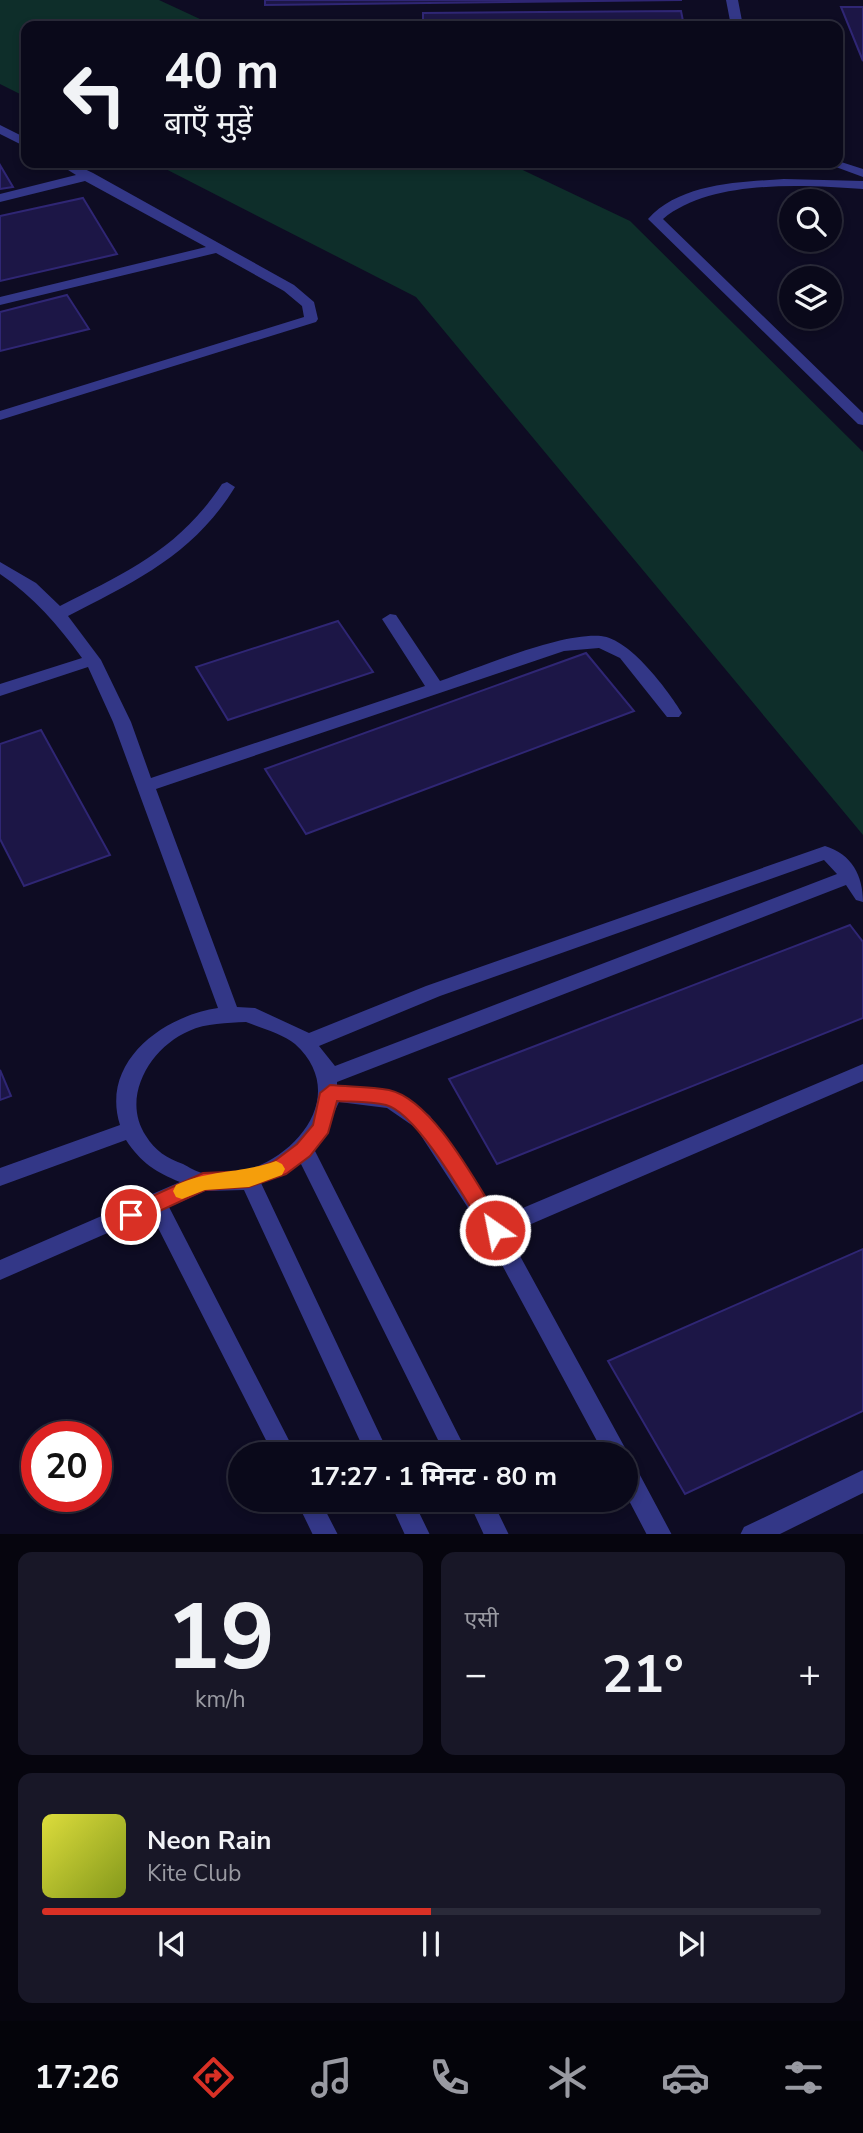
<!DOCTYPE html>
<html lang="hi">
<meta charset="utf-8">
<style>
:root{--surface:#0a091a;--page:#181727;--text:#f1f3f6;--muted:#999aa2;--line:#2a2a39;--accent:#d93025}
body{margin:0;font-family:"Nunito Sans","Noto Sans Devanagari",sans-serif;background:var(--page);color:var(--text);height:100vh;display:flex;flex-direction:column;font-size:26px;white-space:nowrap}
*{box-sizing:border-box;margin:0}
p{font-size:23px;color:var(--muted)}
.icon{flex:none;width:38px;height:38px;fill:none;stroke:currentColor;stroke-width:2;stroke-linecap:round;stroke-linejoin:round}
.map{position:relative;height:1534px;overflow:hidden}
.details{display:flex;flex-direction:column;gap:18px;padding:18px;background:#06050e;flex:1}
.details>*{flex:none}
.top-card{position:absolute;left:21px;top:21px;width:822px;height:147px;border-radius:14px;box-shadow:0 4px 10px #0003,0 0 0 2px var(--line);background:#0a091a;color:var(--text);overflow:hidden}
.controls{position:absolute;left:779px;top:189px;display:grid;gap:14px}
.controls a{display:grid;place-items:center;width:63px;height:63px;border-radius:50%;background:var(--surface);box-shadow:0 4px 10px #0003,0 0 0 2px var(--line);font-size:35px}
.speed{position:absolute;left:21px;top:1421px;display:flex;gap:14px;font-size:35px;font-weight:700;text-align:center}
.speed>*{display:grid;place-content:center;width:91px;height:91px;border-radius:50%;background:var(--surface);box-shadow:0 4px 10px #0003,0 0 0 2px var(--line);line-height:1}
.speed .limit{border:10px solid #d22;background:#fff;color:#111}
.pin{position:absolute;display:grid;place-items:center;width:60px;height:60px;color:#fff;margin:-30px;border:4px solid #fff;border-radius:50%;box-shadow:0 2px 7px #0007}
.me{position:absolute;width:77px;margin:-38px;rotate:327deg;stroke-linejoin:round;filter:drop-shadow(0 0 5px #0008)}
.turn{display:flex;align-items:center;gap:24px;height:147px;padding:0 28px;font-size:32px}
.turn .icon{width:91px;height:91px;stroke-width:2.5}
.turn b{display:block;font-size:49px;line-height:60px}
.big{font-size:52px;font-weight:700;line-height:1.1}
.details .tile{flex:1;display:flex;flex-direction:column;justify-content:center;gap:10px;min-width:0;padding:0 24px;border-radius:14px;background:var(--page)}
.details .dial{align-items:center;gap:0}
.dial b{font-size:91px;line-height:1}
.song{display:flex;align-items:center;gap:21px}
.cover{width:84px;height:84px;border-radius:10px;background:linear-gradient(135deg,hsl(60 70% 55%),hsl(70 70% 35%))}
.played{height:7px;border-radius:4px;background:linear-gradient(90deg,var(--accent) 50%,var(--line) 50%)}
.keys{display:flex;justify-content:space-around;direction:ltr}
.heat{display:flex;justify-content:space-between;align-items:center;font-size:38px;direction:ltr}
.details .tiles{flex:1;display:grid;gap:18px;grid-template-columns:1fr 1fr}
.tile:last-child{grid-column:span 2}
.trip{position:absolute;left:228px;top:1442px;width:410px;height:70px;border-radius:35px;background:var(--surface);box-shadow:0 4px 10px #0003,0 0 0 2px var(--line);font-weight:700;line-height:70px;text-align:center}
.tabs{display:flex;height:112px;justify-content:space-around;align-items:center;background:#04040a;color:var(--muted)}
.tabs .icon{width:49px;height:49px}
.tabs .on{color:var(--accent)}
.tabs b{font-size:32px;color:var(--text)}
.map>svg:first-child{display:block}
.green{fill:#0e2e2a}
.building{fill:#1c1646;stroke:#2f2674;stroke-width:2}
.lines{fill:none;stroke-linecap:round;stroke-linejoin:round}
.minor{fill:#333787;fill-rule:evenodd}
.route{fill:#d93025;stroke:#8d1f18;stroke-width:2}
.slow{fill:#f59e0b}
</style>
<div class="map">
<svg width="863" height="1535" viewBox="0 0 863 1535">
<rect width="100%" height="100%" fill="#0e0c23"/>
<!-- green -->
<path class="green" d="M0,0H159L215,26H26V97L0,84Z
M154,163H508L630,221L863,452V835L416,297Z"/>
<!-- building -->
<path class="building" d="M265,0H682L265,5Z
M841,7H863V61Z
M681,11L684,26H423V13Z
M0,165L13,187L0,189Z
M83,198L117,254L0,281V216Z
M67,295L89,329L0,351V312Z
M338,621L373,672L228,720L196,667Z
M586,653L634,711L306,834L265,769Z
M41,730L110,855L24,886L0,839V744Z
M850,925L863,942V1018L497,1164L449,1079Z
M0,1070L11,1096L0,1100Z
M863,1249V1411L685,1494L608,1361Z"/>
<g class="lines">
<!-- minor -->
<path class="minor" d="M726,0H738L743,26H731Z
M0,125L26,138V147L0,134Z
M838,161L863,169V177L825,163Z
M57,163H72L93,173L294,285L314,302L318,319L316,322L0,420V411L304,317L302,306L284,291L216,253L0,305V297L206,247L85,181L0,202V194L76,175Z
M784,179L863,181V189C803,185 711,179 663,219L863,413V425L858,424L648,219C680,183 740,182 784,179Z
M227,482L235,487C194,554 136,581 68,616L101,660L131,722L151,778L425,686L382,619L390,614L396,615L440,681C482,667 558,633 601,636C630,639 667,689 682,713L679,717H667L620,658L599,648L564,651L156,789L237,1007L255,1008L309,1033L426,986L825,846C852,854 863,876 863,902L856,900L846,885L337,1082V1085C372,1088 403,1092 430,1116L499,1218L863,1064V1081L508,1234L624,1446L628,1454L625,1459L633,1462L672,1535H647L625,1493V1454H604L487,1237L416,1128L387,1108L339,1102L320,1143L314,1149L468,1454H445L300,1162L291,1170L261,1183L389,1454H366L244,1190L205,1191L169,1207L296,1454H273L151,1214L0,1280V1260L180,1182C156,1172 141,1163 126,1140L0,1186V1168L120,1125C100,1062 163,1016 218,1008L113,722L88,667L0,696V684L82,658C58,625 34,597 0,574V562L36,583L60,606C127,572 179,549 222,484ZM824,860L837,874L335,1066L319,1046L440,996ZM246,1022C261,1028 283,1034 295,1044C361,1104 271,1187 203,1173C196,1172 189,1167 183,1164C167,1158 155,1151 146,1136C120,1097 151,1047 189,1031C206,1023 227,1023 246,1022Z
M863,1470V1493L778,1535H740L744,1527Z
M296,1500H320L338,1535H313Z
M389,1500H413L430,1535H405Z
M468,1500H492L509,1535H484Z"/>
</g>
<!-- route -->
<path class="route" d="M330,1085C349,1087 370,1086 389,1090C434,1100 478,1187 502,1224L505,1230L502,1236L495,1238L488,1236C469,1206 418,1113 386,1105C370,1101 352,1102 337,1101L328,1133L310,1156L286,1174L249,1187L205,1190L138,1221H124L121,1215L124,1209L203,1173L249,1171L273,1162L297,1144L313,1125L320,1093Z"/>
<!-- slow -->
<path class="slow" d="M276,1161L282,1164L285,1169L282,1175L249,1187L205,1190L182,1199L176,1197L173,1191L176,1185C211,1169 239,1174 276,1161Z"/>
</svg>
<div class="controls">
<a><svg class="icon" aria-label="search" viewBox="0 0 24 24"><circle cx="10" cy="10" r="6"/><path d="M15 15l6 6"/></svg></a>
<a><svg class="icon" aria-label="layers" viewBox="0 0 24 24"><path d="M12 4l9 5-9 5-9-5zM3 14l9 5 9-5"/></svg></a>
</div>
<div class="speed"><div class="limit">20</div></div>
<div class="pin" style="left:131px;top:1215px;background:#d93025"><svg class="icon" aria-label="arrive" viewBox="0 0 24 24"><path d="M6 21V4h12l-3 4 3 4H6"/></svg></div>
<svg class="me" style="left:495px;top:1230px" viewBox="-20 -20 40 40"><circle r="17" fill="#d93025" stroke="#fff" stroke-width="3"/><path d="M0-11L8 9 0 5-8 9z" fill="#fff"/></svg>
<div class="trip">17:27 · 1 मिनट · 80 m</div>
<div class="top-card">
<div class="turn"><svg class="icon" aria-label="left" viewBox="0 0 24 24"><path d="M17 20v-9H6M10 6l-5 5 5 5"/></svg><div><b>40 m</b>बाएँ मुड़ें</div></div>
</div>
</div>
<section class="details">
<div class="tiles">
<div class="tile dial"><b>19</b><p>km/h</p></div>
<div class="tile"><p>एसी</p>
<div class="heat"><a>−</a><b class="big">21°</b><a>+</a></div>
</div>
<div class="tile">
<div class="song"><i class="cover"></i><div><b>Neon Rain</b><p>Kite Club</p></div></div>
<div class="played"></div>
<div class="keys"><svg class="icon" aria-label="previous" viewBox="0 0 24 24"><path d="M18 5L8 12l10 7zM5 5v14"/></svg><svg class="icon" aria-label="pause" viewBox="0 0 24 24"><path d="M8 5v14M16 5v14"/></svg><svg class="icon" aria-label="next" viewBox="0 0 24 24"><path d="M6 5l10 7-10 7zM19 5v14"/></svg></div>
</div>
</div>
</section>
<nav class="tabs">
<b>17:26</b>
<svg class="icon on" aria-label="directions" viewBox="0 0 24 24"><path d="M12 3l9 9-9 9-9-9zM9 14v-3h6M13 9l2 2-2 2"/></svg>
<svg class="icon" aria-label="music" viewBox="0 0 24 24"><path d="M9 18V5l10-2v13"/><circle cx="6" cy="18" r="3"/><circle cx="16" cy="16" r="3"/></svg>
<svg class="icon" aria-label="phone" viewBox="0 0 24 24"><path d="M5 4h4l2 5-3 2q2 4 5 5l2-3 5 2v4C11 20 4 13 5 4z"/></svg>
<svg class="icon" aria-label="climate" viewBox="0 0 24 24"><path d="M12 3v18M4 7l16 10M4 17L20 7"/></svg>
<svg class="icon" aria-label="car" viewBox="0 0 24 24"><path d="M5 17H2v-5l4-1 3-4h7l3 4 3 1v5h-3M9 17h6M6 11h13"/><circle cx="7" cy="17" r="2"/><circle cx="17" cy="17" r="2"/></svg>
<svg class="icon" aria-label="filters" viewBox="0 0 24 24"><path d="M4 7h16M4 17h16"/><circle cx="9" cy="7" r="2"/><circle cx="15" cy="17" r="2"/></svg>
</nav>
